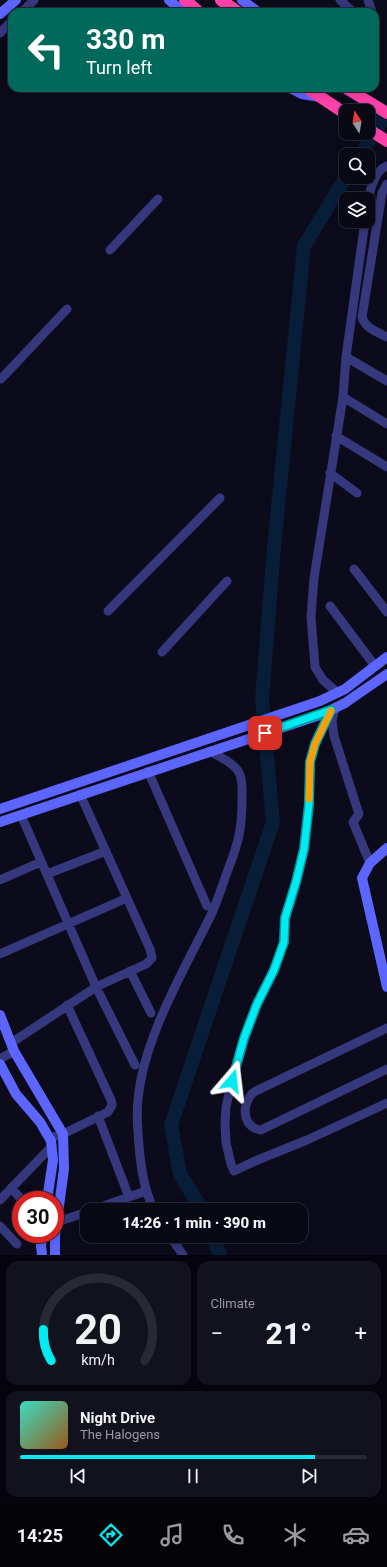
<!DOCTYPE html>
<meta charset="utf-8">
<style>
:root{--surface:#090815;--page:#12111e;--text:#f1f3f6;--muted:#999aa0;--line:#292934;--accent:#00eaf1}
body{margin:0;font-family:Roboto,sans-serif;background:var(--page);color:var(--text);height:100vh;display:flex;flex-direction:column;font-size:15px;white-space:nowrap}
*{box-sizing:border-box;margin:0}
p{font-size:13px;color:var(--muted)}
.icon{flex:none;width:22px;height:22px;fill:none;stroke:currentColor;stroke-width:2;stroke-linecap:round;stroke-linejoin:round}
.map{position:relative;height:1255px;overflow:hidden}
.panel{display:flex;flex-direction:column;gap:6px;padding:6px;background:#05040c;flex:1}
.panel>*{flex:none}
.hud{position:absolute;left:8px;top:8px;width:371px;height:84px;border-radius:12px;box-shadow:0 2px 10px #0003,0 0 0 1px var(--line);background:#00695c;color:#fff;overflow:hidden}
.needle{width:26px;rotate:348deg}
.fabs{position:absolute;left:339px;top:104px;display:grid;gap:8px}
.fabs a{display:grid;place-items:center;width:36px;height:36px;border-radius:8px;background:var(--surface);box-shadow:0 2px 10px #0003,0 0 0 1px var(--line);font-size:20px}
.speed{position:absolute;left:12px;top:1191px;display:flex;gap:8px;font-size:20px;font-weight:700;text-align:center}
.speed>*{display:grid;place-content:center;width:52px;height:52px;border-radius:50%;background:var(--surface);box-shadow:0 2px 10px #0003,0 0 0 1px var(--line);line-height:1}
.speed .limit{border:6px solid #d22;background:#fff;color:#111}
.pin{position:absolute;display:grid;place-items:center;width:34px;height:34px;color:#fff;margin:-17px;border-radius:8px;box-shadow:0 2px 6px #0006}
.me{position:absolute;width:44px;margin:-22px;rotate:17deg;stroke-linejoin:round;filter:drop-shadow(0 0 3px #0008)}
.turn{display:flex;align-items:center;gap:14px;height:84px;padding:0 12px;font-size:18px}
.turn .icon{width:52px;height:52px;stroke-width:2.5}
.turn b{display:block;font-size:28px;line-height:34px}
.big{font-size:30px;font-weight:800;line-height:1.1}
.panel .widget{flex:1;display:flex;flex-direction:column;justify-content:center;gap:6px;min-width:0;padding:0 14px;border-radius:12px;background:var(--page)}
.panel .dial{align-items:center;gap:0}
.dial svg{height:104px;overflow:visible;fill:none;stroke:var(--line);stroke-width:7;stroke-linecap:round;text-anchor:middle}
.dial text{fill:var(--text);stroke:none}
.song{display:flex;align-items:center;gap:12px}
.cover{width:48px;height:48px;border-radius:6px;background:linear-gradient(135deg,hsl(170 70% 55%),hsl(30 70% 35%))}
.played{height:4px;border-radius:2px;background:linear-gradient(90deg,var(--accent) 85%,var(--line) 85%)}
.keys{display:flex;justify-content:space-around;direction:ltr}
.heat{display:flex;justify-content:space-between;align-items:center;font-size:22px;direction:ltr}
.panel .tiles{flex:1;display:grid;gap:6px;grid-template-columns:1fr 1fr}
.widget:last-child{grid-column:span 2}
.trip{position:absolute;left:80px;top:1203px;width:228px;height:40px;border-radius:12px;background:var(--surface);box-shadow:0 2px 10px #0003,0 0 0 1px var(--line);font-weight:800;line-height:40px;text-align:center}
.tab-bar{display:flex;height:64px;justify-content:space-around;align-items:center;background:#040308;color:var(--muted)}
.tab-bar .icon{width:28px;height:28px}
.tab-bar .current{color:var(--accent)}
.tab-bar b{font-size:18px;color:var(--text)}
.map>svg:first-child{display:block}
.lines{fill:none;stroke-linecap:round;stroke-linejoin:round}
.river{stroke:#081d38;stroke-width:14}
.street{stroke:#35387c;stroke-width:9}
.secondary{stroke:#5d65ff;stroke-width:10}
.highway{stroke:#ff41aa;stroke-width:12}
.route-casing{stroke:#00989d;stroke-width:10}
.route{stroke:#00eaf1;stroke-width:7}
.slow{stroke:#f59e0b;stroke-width:7}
</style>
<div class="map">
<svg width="387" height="1255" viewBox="0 0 387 1255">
<rect width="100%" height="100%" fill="#0c0b1c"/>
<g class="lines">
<!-- river -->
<path class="river" d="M360,155L387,112
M202,1210L180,1174L171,1125L273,822L262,699L274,547L304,246L346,177
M213,1236L220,1255"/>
<!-- street -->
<path class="street" d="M340,0L353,12
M368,0L372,12
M22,12L34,0
M0,33L12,21
M387,184L382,193L362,317C365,328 377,332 387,337
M368,201C370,190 375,170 387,166
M110,250L158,199
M346,357L387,381
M1,379L67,309
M343,397L387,424
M336,436L387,467
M330,473L357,493
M354,569L387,612
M330,606L375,666
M108,611L220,498
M162,652L227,581
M338,693L323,680L315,667L311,617L314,578L343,397L346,357L365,221
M331,710L315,744L310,762L309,804L304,849L296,882L285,918L284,942L274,970L257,1004L245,1038L232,1081L226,1107L225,1123L226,1143L231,1164L234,1171L255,1161L307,1140L387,1103
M334,712L332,721L334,736L359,814L353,822L370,863
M148,771L207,906
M21,815L96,987L135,1065
M47,874L106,851
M0,880L41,862
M0,954L127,898
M130,971L151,1013
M387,1028L258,1090C256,1091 252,1093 251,1095C241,1108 244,1128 261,1130L387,1069
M11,1043L96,987L146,964L152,958L150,949L80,794
M0,1059L14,1051
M98,1116L129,1197
M50,1138L63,1134L108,1112L112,1105L111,1100L67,1005
M11,1188L22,1200
M0,1200L52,1146
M92,1210L146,1191
M154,1210C144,1190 141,1168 139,1146C138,1131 136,1115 138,1100C143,1039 184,970 211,915C218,900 223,883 229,867C239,841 242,828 242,799C242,792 243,783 240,775C236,764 220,757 210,751
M57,1222L87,1212
M0,1226L17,1244
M170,1236L183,1255"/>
<!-- secondary -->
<path class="secondary" d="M169,0L183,12
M242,0L258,12
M0,14L16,0
M290,88L302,94L320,97
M0,809L320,701L345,689L387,657
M0,822L323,714L345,703L387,674
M387,848L370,863L362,878L387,987
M0,1015L14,1051L63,1134L64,1169L55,1235V1255
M0,1064L16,1094L40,1122L51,1141L53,1160L47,1200
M42,1255L41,1246L42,1234"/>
<!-- highway -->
<path class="highway" d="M185,0L199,12
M221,0L238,12
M307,88L346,114
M346,88L387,113
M368,129L387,141"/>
</g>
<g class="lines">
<!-- route casing -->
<g class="route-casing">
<path id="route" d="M232,1081L244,1038L257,1004L274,970L284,942L285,918L296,882L304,849L309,804L310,762L315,744L331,710L265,733"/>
</g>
<!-- route -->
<use href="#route" class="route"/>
<!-- slow -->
<path class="slow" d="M309,799L310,762L315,744L331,711"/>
</g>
</svg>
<div class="fabs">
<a><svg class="needle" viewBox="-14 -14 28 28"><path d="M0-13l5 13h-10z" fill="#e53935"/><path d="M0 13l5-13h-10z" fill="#999aa0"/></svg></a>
<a><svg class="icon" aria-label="search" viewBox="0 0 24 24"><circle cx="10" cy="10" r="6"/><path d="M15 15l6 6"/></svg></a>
<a><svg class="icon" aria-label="layers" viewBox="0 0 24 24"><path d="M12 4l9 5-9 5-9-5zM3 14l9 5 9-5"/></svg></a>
</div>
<div class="speed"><div class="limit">30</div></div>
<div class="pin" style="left:265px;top:733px;background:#d93025"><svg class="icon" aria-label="arrive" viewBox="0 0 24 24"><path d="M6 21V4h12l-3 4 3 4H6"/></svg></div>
<svg class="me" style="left:232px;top:1081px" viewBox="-20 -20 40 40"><path d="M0-17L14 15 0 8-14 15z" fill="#00eaf1" stroke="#fff" stroke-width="4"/></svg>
<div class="trip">14:26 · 1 min · 390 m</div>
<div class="hud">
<div class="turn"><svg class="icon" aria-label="left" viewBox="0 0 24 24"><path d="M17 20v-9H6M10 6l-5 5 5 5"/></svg><div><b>330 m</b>Turn left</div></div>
</div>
</div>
<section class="panel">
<div class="tiles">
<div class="widget dial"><svg viewBox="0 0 100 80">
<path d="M14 69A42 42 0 1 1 86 69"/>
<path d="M14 69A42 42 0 0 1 8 45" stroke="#00eaf1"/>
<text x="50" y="56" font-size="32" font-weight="700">20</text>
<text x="50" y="72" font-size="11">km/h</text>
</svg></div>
<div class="widget"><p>Climate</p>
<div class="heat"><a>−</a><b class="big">21°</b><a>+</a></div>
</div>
<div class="widget">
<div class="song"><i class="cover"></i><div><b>Night Drive</b><p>The Halogens</p></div></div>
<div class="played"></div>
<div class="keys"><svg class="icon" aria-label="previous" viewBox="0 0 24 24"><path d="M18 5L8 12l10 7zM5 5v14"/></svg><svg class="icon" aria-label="pause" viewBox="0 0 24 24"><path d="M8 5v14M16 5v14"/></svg><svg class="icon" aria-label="next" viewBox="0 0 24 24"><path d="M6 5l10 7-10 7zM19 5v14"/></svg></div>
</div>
</div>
</section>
<nav class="tab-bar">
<b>14:25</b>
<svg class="icon current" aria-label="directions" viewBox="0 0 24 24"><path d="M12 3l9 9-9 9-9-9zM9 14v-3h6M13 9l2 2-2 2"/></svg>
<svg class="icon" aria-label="music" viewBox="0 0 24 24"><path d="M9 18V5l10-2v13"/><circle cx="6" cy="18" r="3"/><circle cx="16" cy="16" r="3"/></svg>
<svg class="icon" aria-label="phone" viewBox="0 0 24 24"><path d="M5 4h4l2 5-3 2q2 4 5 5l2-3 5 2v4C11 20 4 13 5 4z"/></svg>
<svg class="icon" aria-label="climate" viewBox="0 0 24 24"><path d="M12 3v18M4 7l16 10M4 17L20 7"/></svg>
<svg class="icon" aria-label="car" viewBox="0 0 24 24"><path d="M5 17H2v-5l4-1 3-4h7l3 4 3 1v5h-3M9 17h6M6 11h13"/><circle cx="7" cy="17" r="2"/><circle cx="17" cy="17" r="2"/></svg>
</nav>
